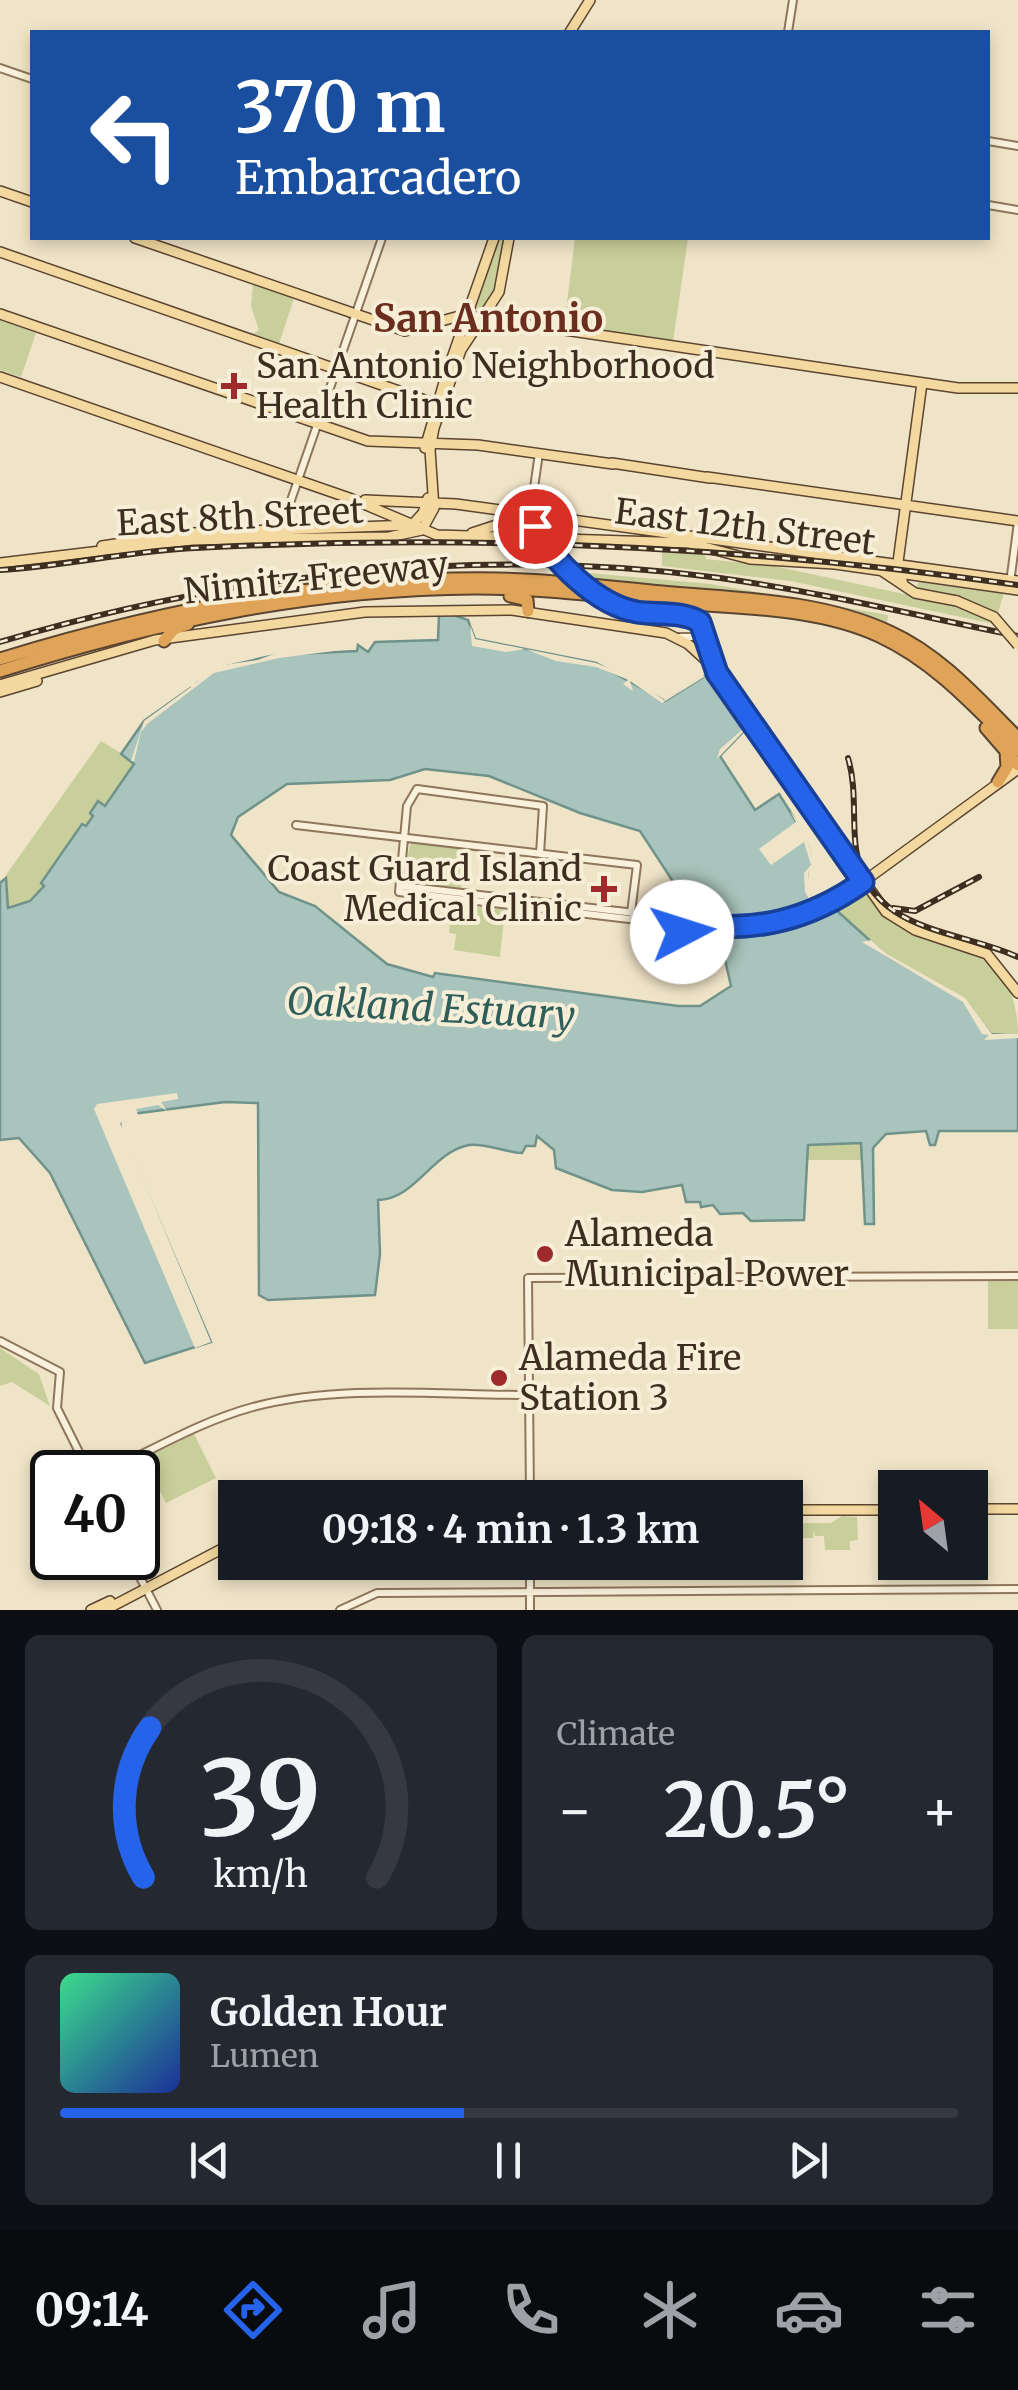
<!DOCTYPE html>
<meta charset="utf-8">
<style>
:root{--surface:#171b24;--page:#242831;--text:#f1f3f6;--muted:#9ea1a6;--line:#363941;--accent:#2563eb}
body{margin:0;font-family:Merriweather,serif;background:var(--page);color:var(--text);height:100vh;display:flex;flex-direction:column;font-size:38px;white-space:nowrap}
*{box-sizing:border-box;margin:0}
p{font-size:32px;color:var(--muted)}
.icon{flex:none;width:55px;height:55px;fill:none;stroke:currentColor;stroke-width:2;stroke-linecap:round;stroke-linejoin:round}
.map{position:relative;height:1610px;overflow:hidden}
.panel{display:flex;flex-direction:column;gap:25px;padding:25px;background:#0d0f14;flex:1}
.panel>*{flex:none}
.hud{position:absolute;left:30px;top:30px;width:960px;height:210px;border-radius:0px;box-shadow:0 5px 15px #0003;background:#1a4fa0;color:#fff;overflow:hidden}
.needle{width:65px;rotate:331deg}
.fabs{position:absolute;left:878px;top:1470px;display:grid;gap:20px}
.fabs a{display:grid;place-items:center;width:110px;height:110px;border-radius:0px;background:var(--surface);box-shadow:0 5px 15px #0003;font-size:50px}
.speed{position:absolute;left:30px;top:1450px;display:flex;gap:20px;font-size:50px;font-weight:700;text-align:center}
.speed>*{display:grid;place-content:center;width:130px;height:130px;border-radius:50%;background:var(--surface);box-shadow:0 5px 15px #0003;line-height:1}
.speed .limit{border:5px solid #111;border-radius:15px;background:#fff;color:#111}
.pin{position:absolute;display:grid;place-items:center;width:85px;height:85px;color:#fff;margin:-42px;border:5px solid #fff;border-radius:50%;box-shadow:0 2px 10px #0007}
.me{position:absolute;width:110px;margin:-55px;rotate:85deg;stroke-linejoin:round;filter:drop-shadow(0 0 8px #0008)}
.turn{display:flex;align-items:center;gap:35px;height:210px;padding:0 40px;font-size:45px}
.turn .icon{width:130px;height:130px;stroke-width:2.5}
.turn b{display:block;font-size:70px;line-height:85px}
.big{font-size:75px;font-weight:700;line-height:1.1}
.panel .card{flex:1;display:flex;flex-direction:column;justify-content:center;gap:15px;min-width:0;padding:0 35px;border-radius:15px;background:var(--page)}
.panel .dial{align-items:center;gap:0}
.dial svg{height:260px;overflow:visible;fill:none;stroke:var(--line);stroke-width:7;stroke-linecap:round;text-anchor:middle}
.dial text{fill:var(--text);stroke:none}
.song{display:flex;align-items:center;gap:30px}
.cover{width:120px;height:120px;border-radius:15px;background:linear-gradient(135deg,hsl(150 70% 55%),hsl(230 70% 35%))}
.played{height:10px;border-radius:5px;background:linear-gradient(90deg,var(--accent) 45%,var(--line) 45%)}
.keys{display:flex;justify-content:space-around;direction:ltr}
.heat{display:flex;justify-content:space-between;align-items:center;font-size:55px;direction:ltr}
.panel .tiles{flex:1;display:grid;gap:25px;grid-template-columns:1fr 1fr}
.card:last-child{grid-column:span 2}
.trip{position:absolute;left:218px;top:1480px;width:585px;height:100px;border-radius:0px;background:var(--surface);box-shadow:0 5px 15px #0003;font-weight:700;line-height:100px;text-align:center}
.dock{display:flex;height:160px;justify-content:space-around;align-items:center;background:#090b0e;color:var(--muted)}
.dock .icon{width:70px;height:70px}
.dock .on{color:var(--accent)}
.dock b{font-size:45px;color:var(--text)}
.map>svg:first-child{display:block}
.green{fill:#c9cf9b}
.water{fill:#a9c4bc;stroke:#6f938a;stroke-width:2.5;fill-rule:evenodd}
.pier{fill:#f0e4c8}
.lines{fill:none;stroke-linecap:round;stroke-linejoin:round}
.minor-casing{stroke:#8d765c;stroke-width:10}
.major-casing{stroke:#5b4430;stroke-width:12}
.highway-casing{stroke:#5b4430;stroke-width:15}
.minor{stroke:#faf1dc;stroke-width:6}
.major{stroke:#f3d9a0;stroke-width:9}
.highway{stroke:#e0a458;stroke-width:11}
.rail-casing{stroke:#3d2e20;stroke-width:6}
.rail{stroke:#f7eed8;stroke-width:2.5;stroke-dasharray:8;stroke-linecap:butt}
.minor-bridge-casing{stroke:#8d765c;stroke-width:10;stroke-linecap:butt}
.major-bridge-casing{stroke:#5b4430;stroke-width:12;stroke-linecap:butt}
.minor-bridge{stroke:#faf1dc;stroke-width:6}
.major-bridge{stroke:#f3d9a0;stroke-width:9}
.route-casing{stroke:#184099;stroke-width:25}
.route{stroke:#2563eb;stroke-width:18}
.poi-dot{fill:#9e2a2b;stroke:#f7eed8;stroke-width:4}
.labels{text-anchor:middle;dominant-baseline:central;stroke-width:8;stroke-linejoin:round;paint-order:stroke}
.poi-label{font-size:35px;fill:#3d2e20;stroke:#f7eed8;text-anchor:start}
.street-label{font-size:35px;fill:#3d2e20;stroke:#f7eed8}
.neighbourhood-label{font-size:38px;font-weight:bold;fill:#6b2e1e;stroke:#f7eed8}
.water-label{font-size:38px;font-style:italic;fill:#2f5d5a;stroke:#f7eed8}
</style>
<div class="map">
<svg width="1018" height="1610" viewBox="0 0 1018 1610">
<rect width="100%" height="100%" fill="#f0e4c8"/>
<!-- green -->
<path class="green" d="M496,238H506L496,315L483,313L461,345Z
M575,238H688L673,342L564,327Z
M253,284L294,298L279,344L251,335L259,330L251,306Z
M0,320L36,333L21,377L0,370Z
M662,552L705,554L706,559L774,566L960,606L994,624L790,581L662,566Z
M578,572L711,584L888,615L887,624L792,599L584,579Z
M920,581L1004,593L998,613C971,597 939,601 916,586Z
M139,728L135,764L104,806L99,802L86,826L82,825L41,882L45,886L31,901L8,908L6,875L101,741L121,753Z
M411,842L466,849L461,890L408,883L404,870Z
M859,891H865C918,967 1018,922 1018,1036L991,1035L827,913L829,908Z
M452,904L505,909L500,957L454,950L456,934L449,933Z
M861,1143L865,1160H808V1145Z
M988,1280H1018V1329H988Z
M0,1348L39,1374L50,1406L12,1382L0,1386Z
M194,1434L216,1478L166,1503L155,1481L138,1489V1472H116Z
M842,1516L857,1517L858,1540L850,1541V1550H825L824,1536H815L814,1530L813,1538H797L799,1523H831Z"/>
<!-- water -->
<path class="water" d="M448,613L468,620L475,639L596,663L665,701L705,676L744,731L720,756L755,810L779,794C794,818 808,837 813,866L807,872L808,893L818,907L835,909L886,955L965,1001L991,1034L1018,1036V1131H939L935,1145H930L926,1131L886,1134L873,1148L874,1224H865L861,1143L808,1145L804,1220L751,1221L743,1213L720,1214L713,1205L701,1207L700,1202H686L682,1185L642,1192L612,1190L556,1168L554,1150L537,1136L535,1146H526L522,1153C504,1152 485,1143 469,1145C432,1152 416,1199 378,1200L380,1254L375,1295L268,1300L259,1295L258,1103L225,1102L132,1114L120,1122L121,1131L211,1342L145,1363L50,1173L19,1138L0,1140V883L6,878L8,908L30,901L44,886L41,883L82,824L86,826L93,816L90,813L98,801L105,806L134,764L121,754L144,721L219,668L275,655L357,651L358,645L368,652L375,642L438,640L439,614ZM425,769L489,776L580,813L640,831L704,929L723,951L731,986L700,1006H678L435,973L433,977L387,964L315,906L279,892L231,835L238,817L287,784L390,780Z"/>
<!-- pier -->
<path class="pier" d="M470,624L475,639L596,663L630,677L664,700L703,675L744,731L717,759L720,749L742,730L704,677L662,703L630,681L633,691L623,684L628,680L624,678L596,667L556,661L525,649L506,652L472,646Z
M350,649L279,658L214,673L147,724L141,732L134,761H131L144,721L191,687L190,683H196L211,667L258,660L276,653Z
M790,811L810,837L807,840L816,866L808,873L811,895L819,906L833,905L830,910L771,928L698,929L694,922L753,924L814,908L805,892L804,873L811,865L804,842L771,865L759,849L796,822Z
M871,940L887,954L965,998L992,1034H1018V1038L984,1040L989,1035L982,1034L963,1002L862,942Z
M177,1093L178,1099L161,1102L167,1111L158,1105L136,1109L138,1115L120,1123L211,1342L195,1348L94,1109L97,1104Z"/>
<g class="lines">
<!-- minor casing -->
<g class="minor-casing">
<path id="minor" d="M788,32L793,0
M0,68L32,79
M988,141L1018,146
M988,205L1018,210
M535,528L531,509L539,453
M281,529L382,238
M1010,583L1018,522
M672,615C714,619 703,634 715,667
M680,637H697L704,628
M296,825L637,865L631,913L670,918
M540,854L543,806L417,789L407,806L399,892L663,923L673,929
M402,886L635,913
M669 922a8 8 0 1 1 16 0a8 8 0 1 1-16 0Z
M683,926C701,923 720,928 738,928C785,926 825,909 863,882
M0,1341L60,1372L57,1408L89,1472
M105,1472C153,1450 201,1421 253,1407C340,1384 439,1395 529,1395
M530,1498L528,1278L1018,1276
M130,1558L157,1610
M530,1562V1610
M340,1610L377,1593L1018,1589"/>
</g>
<!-- major casing -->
<g class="major-casing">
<path id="major" d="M570,32L590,0
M0,191L32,202
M135,238L405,331L463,315L958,388H1018
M0,252L442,406
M0,314L368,441L478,445L613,464
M452,358L494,238
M0,377L352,499L437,535L689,543L750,559L835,564L1018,590
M425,448L447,372
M612,463L710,478
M707,477L1018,521
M365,500L456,504L1018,581
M412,525L423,513L428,498
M422,530L434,508L430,450L434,428L461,350L499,292L509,238
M472,533L512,520L536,529
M102,546L191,533L412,525
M0,563L192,540L389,537L422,530
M882,571L915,593L957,601
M903,585L898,562L922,383
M0,685L155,640L365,612L512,610L666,633L688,644L710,664L886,912L915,930L987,954L1018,993
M0,692L37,681
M863,882L1018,769
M970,1509H1018
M785,1510H895
M91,1610L110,1601
M105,1610L235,1542"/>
</g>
<!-- highway casing -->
<g class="highway-casing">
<path id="highway" d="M510,596L527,600L528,611
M164,641L174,629L188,624
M0,659C162,609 330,576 500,579C558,580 617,588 674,593C746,599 824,601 890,632C941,655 979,699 1018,738
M0,671C155,622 311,589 475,588C542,588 611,597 678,603C743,608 818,608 879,636C935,662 975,707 1018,750
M986,728L1018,765
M998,782L1007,767L1006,751"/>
</g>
<!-- minor -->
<use href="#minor" class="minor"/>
<!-- major -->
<use href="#major" class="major"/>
<!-- highway -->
<use href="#highway" class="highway"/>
<!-- rail casing -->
<g class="rail-casing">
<path id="rail" d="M0,570C65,566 130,551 195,548C469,534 747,546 1018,585
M0,642C231,573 480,546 720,578C820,592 919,616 1018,636
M848,758C857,788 852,819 856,849C868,933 958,929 1018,957
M893,908L915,911L979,877"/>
</g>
<!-- rail -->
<use href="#rail" class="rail"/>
<!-- minor-bridge casing -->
<g class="minor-bridge-casing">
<path id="minor-bridge" d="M536,529C565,583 613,609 672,615"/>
</g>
<!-- major-bridge casing -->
<g class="major-bridge-casing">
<path id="major-bridge" d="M957,601L994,617L1018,645"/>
</g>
<!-- minor-bridge -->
<use href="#minor-bridge" class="minor-bridge"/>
<!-- major-bridge -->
<use href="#major-bridge" class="major-bridge"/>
</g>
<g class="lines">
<!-- route casing -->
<g class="route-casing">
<path id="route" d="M535,526C552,561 597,605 637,612C657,615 682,611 700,622L717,673L863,882C809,920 755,933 690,924L683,926L682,932"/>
</g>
<!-- route -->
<use href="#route" class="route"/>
</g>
<!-- markers -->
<g class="poi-dot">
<path d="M229 371h10v10h10v10h-10v10h-10v-10h-10v-10h10z"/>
<path d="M599 874h10v10h10v10h-10v10h-10v-10h-10v-10h10z"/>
<circle cx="545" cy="1254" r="10"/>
<circle cx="499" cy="1378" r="10"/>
</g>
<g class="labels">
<!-- poi labels -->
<g class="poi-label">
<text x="256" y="366">San Antonio Neighborhood<tspan x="256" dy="40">Health Clinic</tspan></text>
<text x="582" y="869" text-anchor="end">Coast Guard Island<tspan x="582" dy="40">Medical Clinic</tspan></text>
<text x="565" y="1234">Alameda<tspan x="565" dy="40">Municipal Power</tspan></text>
<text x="519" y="1358">Alameda Fire<tspan x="519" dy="40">Station 3</tspan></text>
</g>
<!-- street labels -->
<g class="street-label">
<text transform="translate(240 517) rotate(-3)">East 8th Street</text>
<text transform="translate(745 527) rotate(7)">East 12th Street</text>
<text transform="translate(316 578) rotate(-6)">Nimitz Freeway</text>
</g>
<!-- neighbourhood labels -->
<g class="neighbourhood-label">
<text x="488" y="318">San Antonio</text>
</g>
<!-- water labels -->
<g class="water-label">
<text transform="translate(431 1008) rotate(3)">Oakland Estuary</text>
</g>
</g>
</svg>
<div class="fabs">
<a><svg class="needle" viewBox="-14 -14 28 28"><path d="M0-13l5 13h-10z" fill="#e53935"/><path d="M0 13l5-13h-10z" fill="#9ea1a6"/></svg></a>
</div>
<div class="speed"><div class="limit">40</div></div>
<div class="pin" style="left:535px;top:526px;background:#d93025"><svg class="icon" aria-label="arrive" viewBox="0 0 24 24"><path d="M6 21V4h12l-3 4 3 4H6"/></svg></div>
<svg class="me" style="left:682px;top:932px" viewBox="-20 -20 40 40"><circle r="19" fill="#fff"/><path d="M0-13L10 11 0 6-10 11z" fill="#2563eb"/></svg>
<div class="trip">09:18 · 4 min · 1.3 km</div>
<div class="hud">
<div class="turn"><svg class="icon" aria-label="left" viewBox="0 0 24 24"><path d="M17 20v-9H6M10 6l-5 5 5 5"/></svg><div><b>370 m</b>Embarcadero</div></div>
</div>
</div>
<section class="panel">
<div class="tiles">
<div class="card dial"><svg viewBox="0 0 100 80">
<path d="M14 69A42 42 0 1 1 86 69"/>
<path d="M14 69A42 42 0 0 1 16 23" stroke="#2563eb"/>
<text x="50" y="56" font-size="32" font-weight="700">39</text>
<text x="50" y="72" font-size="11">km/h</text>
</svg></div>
<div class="card"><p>Climate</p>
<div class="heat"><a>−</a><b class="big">20.5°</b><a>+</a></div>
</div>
<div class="card">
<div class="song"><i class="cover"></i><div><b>Golden Hour</b><p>Lumen</p></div></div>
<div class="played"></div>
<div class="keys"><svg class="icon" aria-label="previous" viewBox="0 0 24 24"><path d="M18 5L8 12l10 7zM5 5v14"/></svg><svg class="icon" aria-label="pause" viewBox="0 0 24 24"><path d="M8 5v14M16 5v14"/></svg><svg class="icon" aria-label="next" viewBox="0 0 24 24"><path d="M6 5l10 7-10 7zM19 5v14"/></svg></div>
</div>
</div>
</section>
<nav class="dock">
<b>09:14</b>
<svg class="icon on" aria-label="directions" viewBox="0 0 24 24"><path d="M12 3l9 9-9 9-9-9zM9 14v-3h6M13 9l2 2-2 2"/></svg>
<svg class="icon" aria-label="music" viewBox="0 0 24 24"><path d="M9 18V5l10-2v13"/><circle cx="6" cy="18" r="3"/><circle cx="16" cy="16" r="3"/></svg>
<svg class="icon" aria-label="phone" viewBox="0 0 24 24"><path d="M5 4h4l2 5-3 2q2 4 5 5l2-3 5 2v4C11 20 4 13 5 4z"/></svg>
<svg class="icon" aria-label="climate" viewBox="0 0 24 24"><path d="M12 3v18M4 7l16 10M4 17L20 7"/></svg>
<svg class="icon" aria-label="car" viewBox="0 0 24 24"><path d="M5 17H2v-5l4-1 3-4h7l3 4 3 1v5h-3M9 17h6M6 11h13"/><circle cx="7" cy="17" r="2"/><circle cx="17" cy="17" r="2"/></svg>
<svg class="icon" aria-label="filters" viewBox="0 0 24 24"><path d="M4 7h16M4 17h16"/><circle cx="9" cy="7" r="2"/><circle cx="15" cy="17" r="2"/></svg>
</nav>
